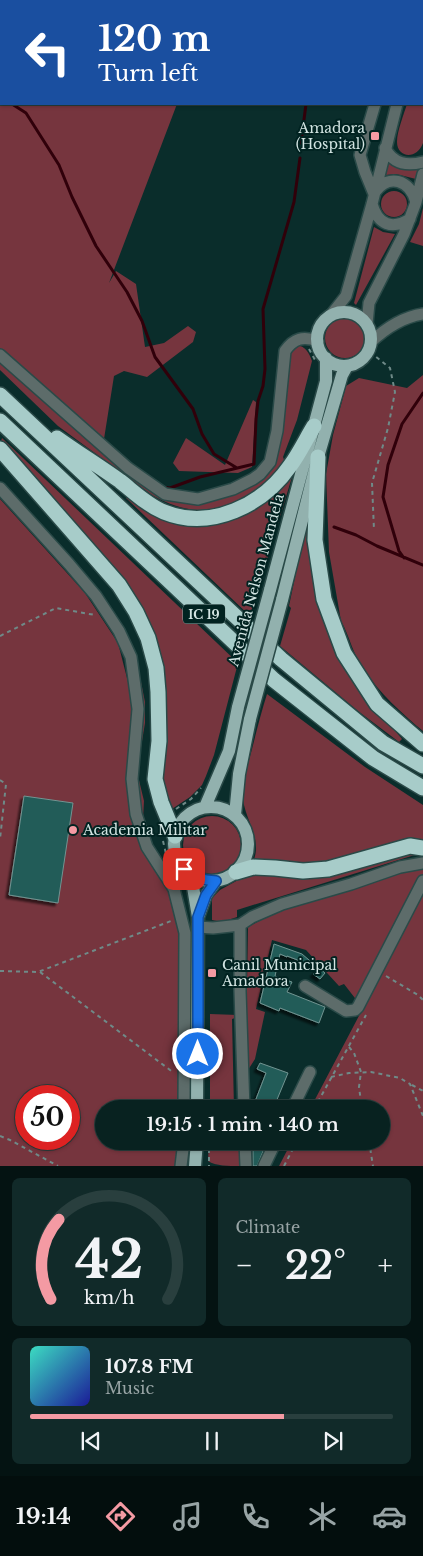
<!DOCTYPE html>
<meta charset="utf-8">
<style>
:root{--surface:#082220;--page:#112a29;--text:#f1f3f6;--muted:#98a4a5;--line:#293f3e;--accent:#f49aa3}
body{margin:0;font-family:"Libre Baskerville",serif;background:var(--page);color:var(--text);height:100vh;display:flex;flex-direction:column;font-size:19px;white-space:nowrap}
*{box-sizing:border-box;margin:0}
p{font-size:16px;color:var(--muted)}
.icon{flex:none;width:28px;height:28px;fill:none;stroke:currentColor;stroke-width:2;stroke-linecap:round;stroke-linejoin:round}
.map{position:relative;height:1166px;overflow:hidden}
.drawer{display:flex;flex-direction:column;gap:12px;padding:12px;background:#041312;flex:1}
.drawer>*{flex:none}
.banner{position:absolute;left:0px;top:0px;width:424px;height:105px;box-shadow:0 1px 4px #0004,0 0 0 1px var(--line);background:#1a4fa0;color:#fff;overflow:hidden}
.speed{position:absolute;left:15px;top:1085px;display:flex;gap:10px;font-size:25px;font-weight:700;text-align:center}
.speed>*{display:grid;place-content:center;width:65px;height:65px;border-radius:50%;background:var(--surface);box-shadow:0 1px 4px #0004,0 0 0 1px var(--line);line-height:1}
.speed .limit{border:8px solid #d22;background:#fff;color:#111}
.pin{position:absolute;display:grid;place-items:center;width:42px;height:42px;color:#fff;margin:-21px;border-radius:10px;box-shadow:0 2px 8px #0006}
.me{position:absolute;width:55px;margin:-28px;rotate:0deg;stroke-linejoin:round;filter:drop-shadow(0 0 4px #0008)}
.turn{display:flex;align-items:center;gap:18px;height:105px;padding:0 15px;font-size:22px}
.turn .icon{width:65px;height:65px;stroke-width:2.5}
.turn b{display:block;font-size:35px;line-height:42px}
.big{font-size:38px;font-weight:600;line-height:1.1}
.drawer .card{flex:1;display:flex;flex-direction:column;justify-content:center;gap:8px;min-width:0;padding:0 18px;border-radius:8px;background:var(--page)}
.drawer .dial{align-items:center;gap:0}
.dial svg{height:130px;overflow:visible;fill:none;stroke:var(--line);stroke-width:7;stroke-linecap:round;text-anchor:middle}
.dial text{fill:var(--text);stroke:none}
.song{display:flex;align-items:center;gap:15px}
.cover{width:60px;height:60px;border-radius:8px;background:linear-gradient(135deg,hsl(170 70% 55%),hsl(240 70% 35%))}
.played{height:5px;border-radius:2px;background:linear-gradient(90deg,var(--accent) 70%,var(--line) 70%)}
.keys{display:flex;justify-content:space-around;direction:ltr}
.heat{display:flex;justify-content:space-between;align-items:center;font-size:28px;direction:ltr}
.drawer .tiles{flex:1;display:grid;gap:12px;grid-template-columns:1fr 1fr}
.card:last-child{grid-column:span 2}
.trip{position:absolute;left:95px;top:1100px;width:295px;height:50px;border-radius:25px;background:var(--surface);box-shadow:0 1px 4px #0004,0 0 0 1px var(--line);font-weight:600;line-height:50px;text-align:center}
.menu{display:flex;height:80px;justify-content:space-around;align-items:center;background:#030e0d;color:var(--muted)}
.menu .icon{width:35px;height:35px}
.menu .active{color:var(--accent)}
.menu b{font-size:22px;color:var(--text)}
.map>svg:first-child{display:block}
.green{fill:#76353e;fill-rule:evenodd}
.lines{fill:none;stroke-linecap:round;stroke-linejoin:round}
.stream{stroke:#30000a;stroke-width:3}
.building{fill:#235c59;stroke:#719491;filter:url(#shadow)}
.minor-casing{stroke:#2a4a48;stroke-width:14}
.major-casing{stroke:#2a4a48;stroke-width:15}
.highway-casing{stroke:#2a4a48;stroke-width:18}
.path{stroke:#6f8a88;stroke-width:2;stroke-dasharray:4 4;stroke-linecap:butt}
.minor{stroke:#5d6c6a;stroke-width:11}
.major{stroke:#92b1ae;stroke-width:12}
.highway{stroke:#a7ccc9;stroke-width:15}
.major-bridge-casing{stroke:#2a4a48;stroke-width:15;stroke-linecap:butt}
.major-bridge{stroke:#92b1ae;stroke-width:12}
.route-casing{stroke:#114b97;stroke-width:12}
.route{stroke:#1a73e8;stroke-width:9}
.poi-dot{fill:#f49aa3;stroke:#012321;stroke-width:2}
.labels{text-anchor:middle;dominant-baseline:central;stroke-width:4;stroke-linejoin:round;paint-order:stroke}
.shield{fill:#012321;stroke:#93aaa8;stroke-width:1}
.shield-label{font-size:12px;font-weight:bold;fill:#d2e4e2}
.poi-label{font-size:14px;fill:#d2e4e2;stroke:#012321;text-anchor:start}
.street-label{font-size:14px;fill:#d2e4e2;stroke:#012321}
</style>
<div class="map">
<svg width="423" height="1166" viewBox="0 0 423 1166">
<defs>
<filter id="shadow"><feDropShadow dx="-3" dy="3" stdDeviation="1" flood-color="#0009"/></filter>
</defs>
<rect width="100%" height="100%" fill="#0a2d2b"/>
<!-- green -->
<path class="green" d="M0,0H216V1H1V104H177L109,283L116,271L136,284L145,347L164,343L188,326L196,332L193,342L147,377L124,371L114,376L104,439L0,349Z
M311,0H415V1H313Z
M423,82V143C417,160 397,158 397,142C397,131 404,114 407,104H422Z
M388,161C399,169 406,171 419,169L416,179L396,174L386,175Z
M381 204a13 13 0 1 1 26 0a13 13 0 1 1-26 0Z
M423,208V246L410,242L419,224Z
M374,227L383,232L395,234L356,305L354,303Z
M325 338a20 20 0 1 1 40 0a20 20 0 1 1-40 0Z
M296,345C306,346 309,353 312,361L297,420L283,457L285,462C278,470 272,479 264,485C227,515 192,518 152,495L58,426L0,370V359L157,491L203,500L269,467L288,361L292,350Z
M423,375V731C401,713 380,693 364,670C353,655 350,637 341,621L329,552L326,474L333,435L346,386L359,378L407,388Z
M253,400L256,402L252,467L238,473L179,471L173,463L186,438L225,465Z
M2,438L238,663L214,755L206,776L202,785L190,797L172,809L163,789L161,780L166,711V691L162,670L123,582L1,441Z
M292,477L250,616L126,498H133L199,523L287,479Z
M0,499L85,593L118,643L128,682L137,662L145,702V723L137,772L144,801L143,819L149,841L170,870L189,928V951L192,953L190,1109H104V1141H190V1166H0ZM26,1096H69V1139H26Z
M311,515L312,553L361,691L402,739L399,742L358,711L280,646L291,608L289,606L307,519Z
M267,694L365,767L423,805V843L316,865L253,862C263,839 245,820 243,799C242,784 247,767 251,753C256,733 261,713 267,694Z
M183 845a29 29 0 1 1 58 0a29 29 0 1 1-58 0Z
M405,849L421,853L237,910V917L222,922L212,920V898L220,890L249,874L303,875Z
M423,866V876L358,1002L344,984L339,986L306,950L272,940L256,1009L265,1012L255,1059L248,1070L246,1045L248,927L284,908Z
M423,894V1166H279L292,1141H381V1109H310Z
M210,1014L238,1015V1017L232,1019L234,1109H210Z
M209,1141L242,1142L240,1166C228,1166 216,1166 208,1161Z"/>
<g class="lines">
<!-- stream -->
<path class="stream" d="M324,1L325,0
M0,96L1,97
M12,104L26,113L59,165L72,197L96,246L127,292L142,321L155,357L193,409L202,434L214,454L237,468
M301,143L306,104
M162,487L170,488L200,477L254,464L256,419L258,401L263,386L265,369L263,309L294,202L300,158
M334,527L356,535L377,546L423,565
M404,558L399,551L383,497L388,465L402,424L423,393"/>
</g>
<!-- building -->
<path class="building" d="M24,796L73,803L58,903L9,895Z
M274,944L302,954L316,966V967L287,956V957L280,954L275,976L292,982L287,992L325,1007L319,1023L280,1008L279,1011L260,1003Z
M319,968L325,973L320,979L313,974Z
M260,1063L288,1073L276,1102L273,1100L271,1106L256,1099L266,1073L257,1069Z
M253,1141L266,1144L257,1166H253Z"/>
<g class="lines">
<!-- minor casing -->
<g class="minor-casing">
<path id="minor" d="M296,0L298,1
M422,38H423
M422,71H423
M385,148C393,164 407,166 423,162
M375,192C389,173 410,180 416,202
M374,194L365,172L360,155L375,104
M372,204C378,225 392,230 410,219
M331,315L346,296L372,204L397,104
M367,324L369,303L404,234L416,202L423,174
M371,342C386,328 403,317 423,314
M0,355L128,468L165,494L198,499L233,489L253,479L260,474L270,462L277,431L285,351C294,338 303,336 318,341
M0,488L69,564L96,596L119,631L131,657L138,709L132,779L136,814L147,847L174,889L185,933L184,1109
M240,925V991L244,1109
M198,927L213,928L240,925L252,917L282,904L351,884L400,867L423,863
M305,986L346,1011L355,1010L358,1007L423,881
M292,1109L310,1072
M245,1141L246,1166
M181,1166L184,1141
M264,1166L276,1141"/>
</g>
<!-- major casing -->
<g class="major-casing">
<path id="major" d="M317 339a27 27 0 1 1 54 0a27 27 0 1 1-54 0Z
M270,590L326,381V358
M282,600L318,457L342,375L347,366
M205,807L229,751L238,707
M174 844a37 37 0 1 1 74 0a37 37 0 1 1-74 0Z
M235,815L239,774L250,719
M191,875L198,917L197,1109
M198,917L206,895L216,881
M195,1166L197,1141"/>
</g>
<!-- highway casing -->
<g class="highway-casing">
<path id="highway" d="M0,395L281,659L383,743L423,766
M0,421L274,680L373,758L423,788
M57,438C78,453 99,466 120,481C134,492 147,505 164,512C211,531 263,505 290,466C299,454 306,439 314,426
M0,449L119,585L136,612L148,638L156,668L158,692L159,741L155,779L161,802L175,836
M318,457L315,540L324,599L344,653L377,704L423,744
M236,872L253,867L275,868L303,871L328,869L410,846L423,848"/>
</g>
<!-- path -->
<path class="path" d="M123,0L127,1
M211,1V0
M314,330L324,322
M309,349L315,360
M370,352L390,368L395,392L388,428L372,483L374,530
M0,636L56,608L95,615
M0,780L6,784L0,839
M176,809L191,799L201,788
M163,841L167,858
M0,971L38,972L171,921
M40,972L174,1073
M386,976L418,995L423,1000
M349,1047L354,1053L361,1072L359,1087L362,1109
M331,1077L349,1073L371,1072L400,1078L410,1084L423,1116
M412,1085L423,1091
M314,1109L366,1015
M0,1136L10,1140L58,1166
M209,1141V1166
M369,1141L373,1166
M284,1166L297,1141"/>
<!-- minor -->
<use href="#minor" class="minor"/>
<!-- major -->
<use href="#major" class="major"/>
<!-- highway -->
<use href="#highway" class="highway"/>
<!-- major-bridge casing -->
<g class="major-bridge-casing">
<path id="major-bridge" d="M238,707L270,590
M250,719L282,600"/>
</g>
<!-- major-bridge -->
<use href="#major-bridge" class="major-bridge"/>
</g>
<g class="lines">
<!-- route casing -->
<g class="route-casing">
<path id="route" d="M184,869C194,878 203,880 216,881L206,895L198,917V1054"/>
</g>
<!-- route -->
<use href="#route" class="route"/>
</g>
<!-- markers -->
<g class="poi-dot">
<rect x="370" y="131" width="10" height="10" rx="2.5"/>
<circle cx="73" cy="830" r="5"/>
<rect x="207" y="968" width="10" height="10" rx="2.5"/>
</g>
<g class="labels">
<!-- shield labels -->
<rect class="shield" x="183" y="604.5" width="42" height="19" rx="4"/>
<g class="shield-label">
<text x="204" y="614">IC 19</text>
</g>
<!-- poi labels -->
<g class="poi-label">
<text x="365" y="128" text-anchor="end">Amadora<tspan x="365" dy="16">(Hospital)</tspan></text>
<text x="83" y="830">Academia Militar</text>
<text x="222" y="965">Canil Municipal<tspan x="222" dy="16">Amadora</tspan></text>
</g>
<!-- street labels -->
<g class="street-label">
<text transform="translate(256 580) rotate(-75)">Avenida Nelson Mandela</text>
</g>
</g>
</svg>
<div class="speed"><div class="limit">50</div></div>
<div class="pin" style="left:184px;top:869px;background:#d93025"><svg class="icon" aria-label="arrive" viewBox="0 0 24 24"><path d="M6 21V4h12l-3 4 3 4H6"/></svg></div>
<svg class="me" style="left:198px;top:1054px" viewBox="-20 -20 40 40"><circle r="17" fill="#1a73e8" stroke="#fff" stroke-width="3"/><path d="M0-11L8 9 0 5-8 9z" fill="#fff"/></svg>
<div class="trip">19:15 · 1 min · 140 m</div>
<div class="banner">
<div class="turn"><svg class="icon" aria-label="left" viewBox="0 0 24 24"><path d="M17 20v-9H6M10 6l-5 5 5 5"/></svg><div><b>120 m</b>Turn left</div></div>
</div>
</div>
<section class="drawer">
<div class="tiles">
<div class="card dial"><svg viewBox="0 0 100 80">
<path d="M14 69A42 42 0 1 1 86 69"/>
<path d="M14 69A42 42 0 0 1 19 20" stroke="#f49aa3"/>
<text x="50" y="56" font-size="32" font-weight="700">42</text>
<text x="50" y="72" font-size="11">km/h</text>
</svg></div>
<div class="card"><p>Climate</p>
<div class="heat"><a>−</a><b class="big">22°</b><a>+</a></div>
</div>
<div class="card">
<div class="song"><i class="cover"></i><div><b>107.8 FM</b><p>Music</p></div></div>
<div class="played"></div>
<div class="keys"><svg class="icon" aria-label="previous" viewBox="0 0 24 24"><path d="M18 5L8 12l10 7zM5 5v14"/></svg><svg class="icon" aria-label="pause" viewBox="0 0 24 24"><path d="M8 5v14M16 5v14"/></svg><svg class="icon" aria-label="next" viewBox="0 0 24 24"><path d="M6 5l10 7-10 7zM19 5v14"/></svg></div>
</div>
</div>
</section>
<nav class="menu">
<b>19:14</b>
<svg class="icon active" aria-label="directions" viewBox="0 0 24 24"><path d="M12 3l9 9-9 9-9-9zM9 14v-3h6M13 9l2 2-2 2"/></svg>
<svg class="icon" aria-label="music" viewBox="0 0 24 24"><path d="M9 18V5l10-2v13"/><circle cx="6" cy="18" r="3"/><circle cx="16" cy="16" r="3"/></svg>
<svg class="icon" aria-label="phone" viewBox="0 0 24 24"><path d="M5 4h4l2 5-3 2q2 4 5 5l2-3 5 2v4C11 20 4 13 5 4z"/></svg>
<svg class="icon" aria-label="climate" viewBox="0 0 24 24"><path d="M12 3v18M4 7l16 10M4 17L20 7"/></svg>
<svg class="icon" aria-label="car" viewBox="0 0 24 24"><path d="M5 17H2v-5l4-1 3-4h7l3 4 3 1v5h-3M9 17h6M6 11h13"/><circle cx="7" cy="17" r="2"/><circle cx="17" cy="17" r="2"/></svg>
</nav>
